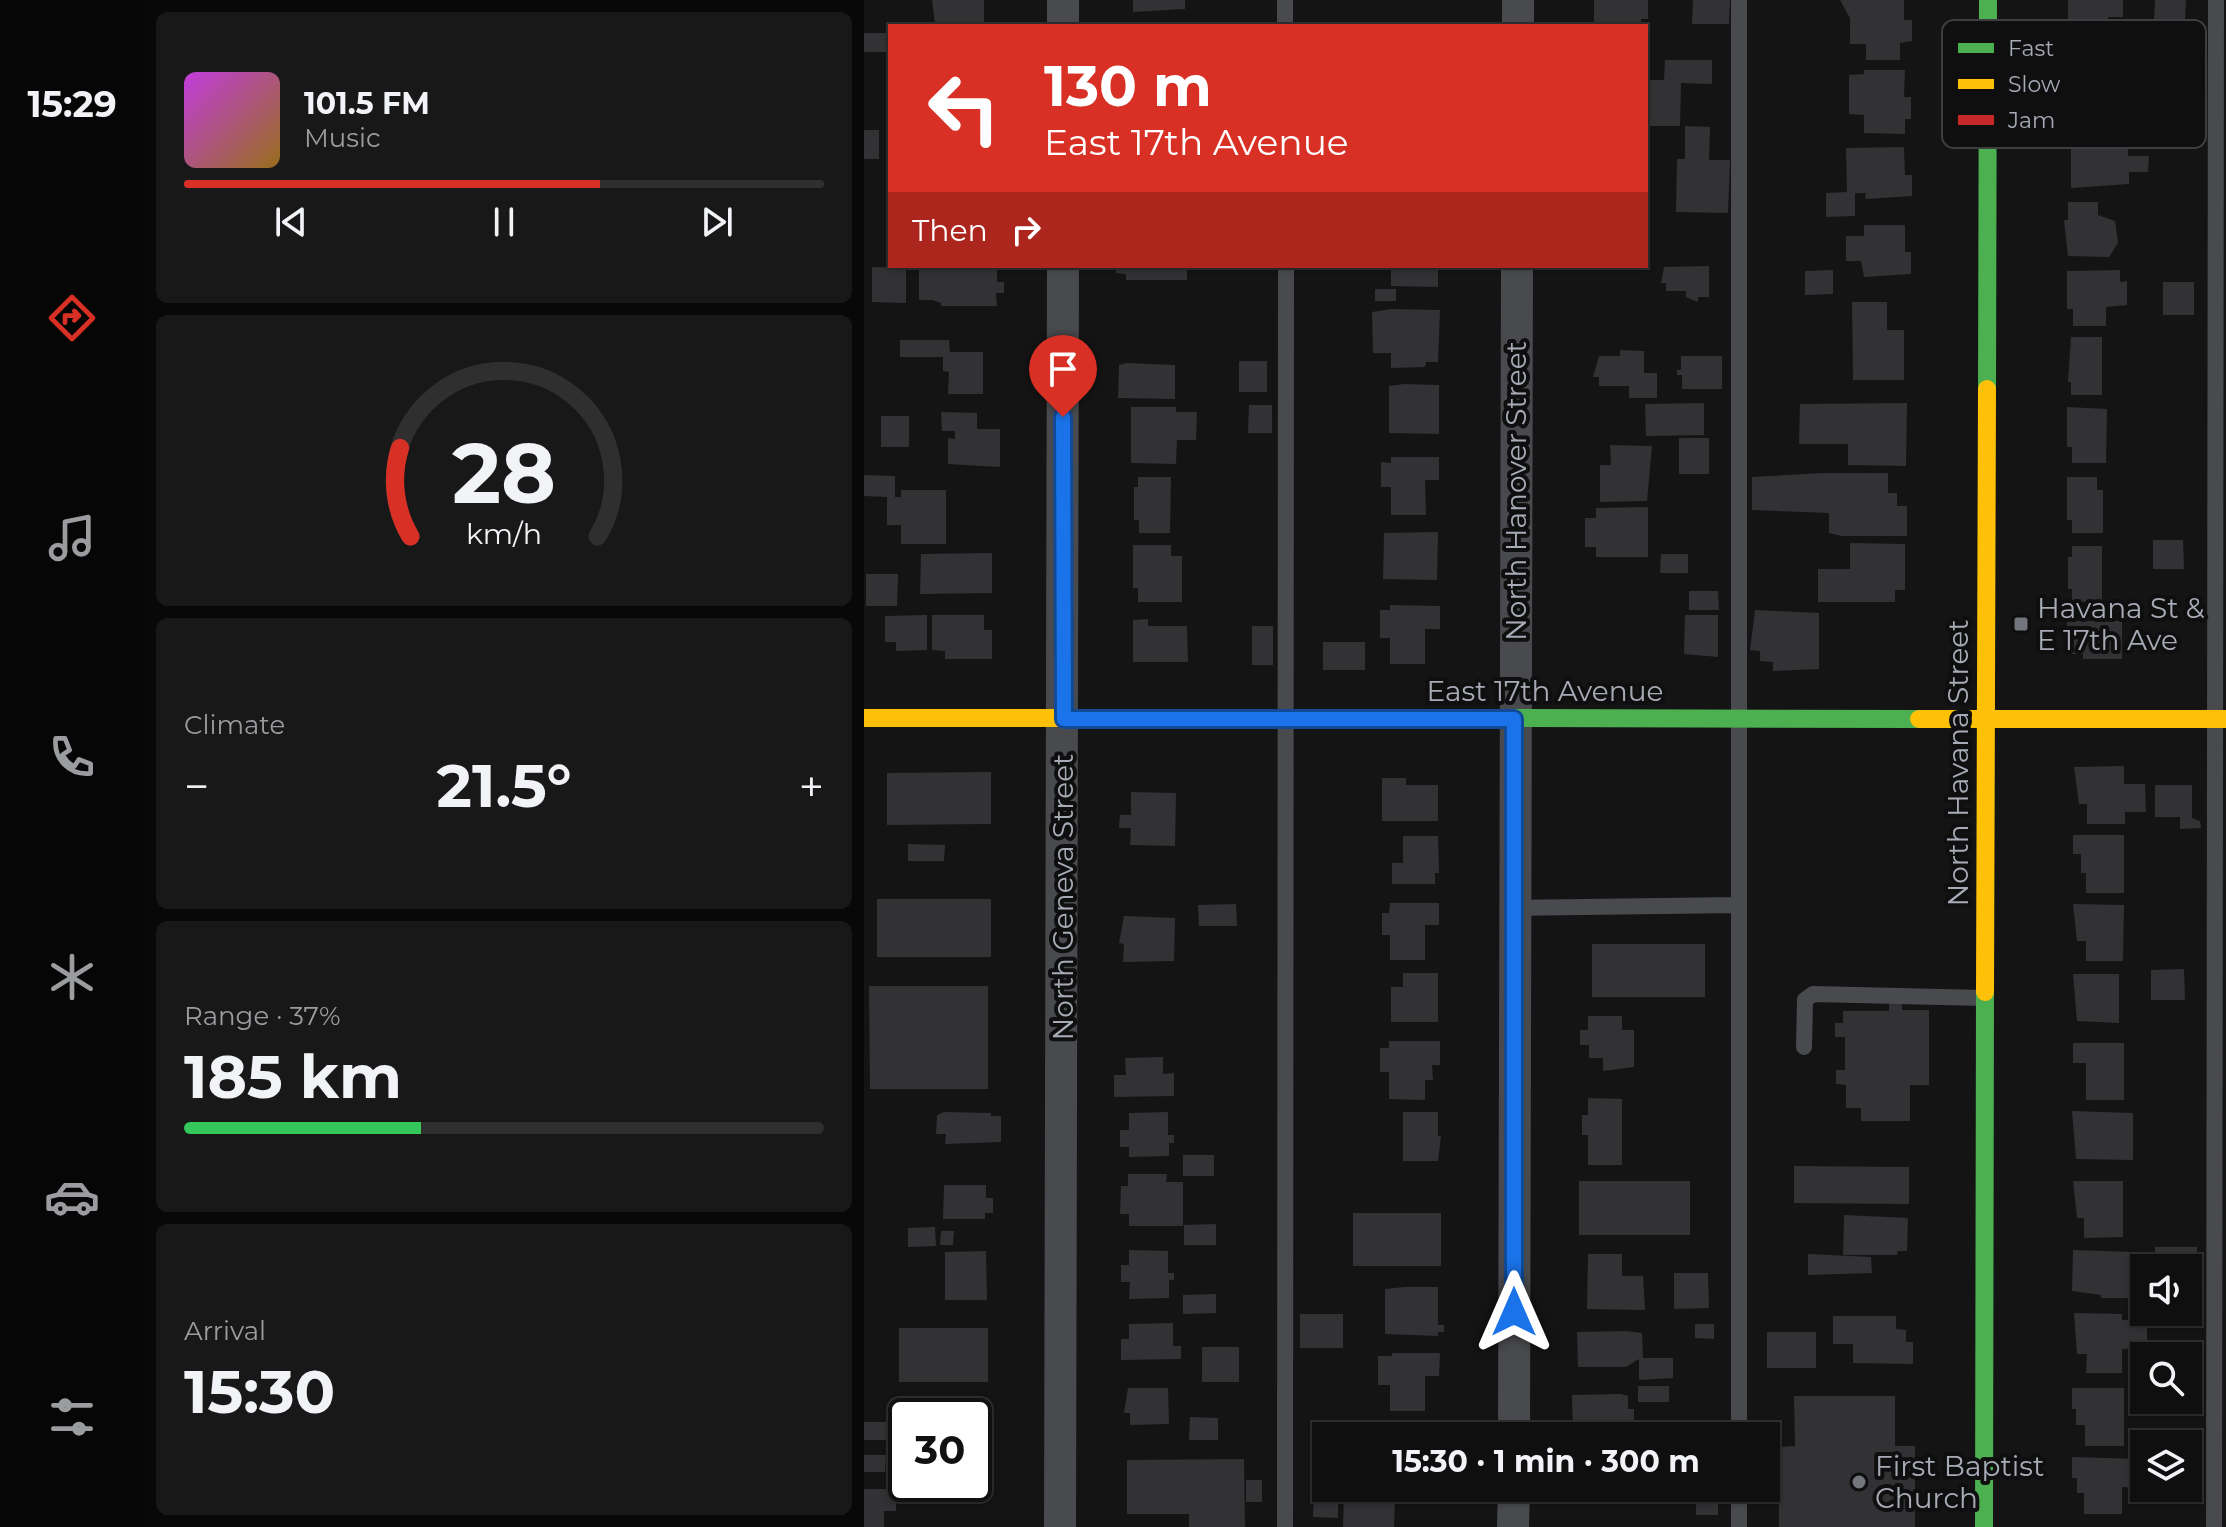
<!DOCTYPE html>
<meta charset="utf-8">
<style>
:root{--surface:#0f0f10;--page:#181819;--text:#f1f3f6;--muted:#9b9c9f;--line:#2f2f30;--accent:#d93025}
body{margin:0;font-family:Montserrat,sans-serif;background:var(--page);color:var(--text);height:100vh;display:flex;flex-direction:column;font-size:30px;white-space:nowrap}
*{box-sizing:border-box;margin:0}
p{font-size:26px;color:var(--muted)}
.icon{flex:none;width:44px;height:44px;fill:none;stroke:currentColor;stroke-width:2;stroke-linecap:round;stroke-linejoin:round}
.map{position:relative;flex:1;overflow:hidden}
.panel{display:flex;flex-direction:column;gap:12px;padding:12px;background:#080809;width:720px}
.panel>*{flex:none}
.top-card{position:absolute;left:24px;top:24px;width:760px;height:244px;border-radius:0px;box-shadow:0 2px 6px #0004,0 0 0 2px var(--line);background:#d93025;color:#fff;overflow:hidden}
.tools{position:absolute;left:1266px;top:1254px;display:grid;gap:16px}
.tools a{display:grid;place-items:center;width:72px;height:72px;border-radius:0px;background:var(--surface);box-shadow:0 2px 6px #0004,0 0 0 2px var(--line);font-size:40px}
.speed{position:absolute;left:24px;top:1398px;display:flex;gap:16px;font-size:40px;font-weight:700;text-align:center}
.speed>*{display:grid;place-content:center;width:104px;height:104px;border-radius:50%;background:var(--surface);box-shadow:0 2px 6px #0004,0 0 0 2px var(--line);line-height:1}
.speed .limit{border:4px solid #111;border-radius:12px;background:#fff;color:#111}
.pin{position:absolute;display:grid;place-items:center;width:68px;height:68px;color:#fff;margin:-82px -34px;border-radius:50% 50% 50% 0;rotate:-45deg;box-shadow:0 0 8px #0007}
.pin .icon{rotate:45deg}
.me{position:absolute;width:88px;margin:-44px;rotate:0deg;stroke-linejoin:round;filter:drop-shadow(0 0 6px #0008)}
.turn{display:flex;align-items:center;gap:28px;height:168px;padding:0 24px;font-size:36px}
.turn .icon{width:104px;height:104px;stroke-width:2.5}
.turn b{display:block;font-size:56px;line-height:68px}
.then{display:flex;align-items:center;height:76px;padding:0 24px;background:#0003;gap:16px;font-size:30px}
.big{font-size:60px;font-weight:700;line-height:1.1}
.panel .tile{flex:1;display:flex;flex-direction:column;justify-content:center;gap:12px;min-width:0;padding:0 28px;border-radius:12px;background:var(--page)}
.panel .dial{align-items:center;gap:0}
.dial svg{height:208px;overflow:visible;fill:none;stroke:var(--line);stroke-width:7;stroke-linecap:round;text-anchor:middle}
.dial text{fill:var(--text);stroke:none}
.song{display:flex;align-items:center;gap:24px}
.cover{width:96px;height:96px;border-radius:12px;background:linear-gradient(135deg,hsl(290 70% 55%),hsl(40 70% 35%))}
.played{height:8px;border-radius:4px;background:linear-gradient(90deg,var(--accent) 65%,var(--line) 65%)}
.keys{display:flex;justify-content:space-around;direction:ltr}
.heat{display:flex;justify-content:space-between;align-items:center;font-size:44px;direction:ltr}
.charge{height:12px;border-radius:6px;background:linear-gradient(90deg,#34c759 37%,var(--line) 0)}
.trip{position:absolute;left:448px;top:1422px;width:468px;height:80px;border-radius:0px;background:var(--surface);box-shadow:0 2px 6px #0004,0 0 0 2px var(--line);font-weight:700;line-height:80px;text-align:center}
main{display:flex;flex:1;min-height:0}
.tabs{display:flex;flex-direction:column;width:144px;justify-content:space-around;align-items:center;background:#060606;color:var(--muted)}
.tabs .icon{width:56px;height:56px}
.tabs .active{color:var(--accent)}
.tabs b{font-size:36px;color:var(--text)}
.map>svg:first-child{display:block}
.building{fill:#323235}
.lines{fill:none;stroke-linecap:round;stroke-linejoin:round}
.lane{stroke:#494a4d;stroke-width:16}
.street{stroke:#494a4d;stroke-width:32}
.fast{stroke:#4caf50;stroke-width:18}
.slow{stroke:#ffc107;stroke-width:18}
.jam{stroke:#c62828;stroke-width:18}
.route-casing{stroke:#114b97;stroke-width:20}
.route{stroke:#1a73e8;stroke-width:14}
.poi-dot{fill:#74767d;stroke:#0f0f10;stroke-width:3}
.labels{text-anchor:middle;dominant-baseline:central;stroke-width:8;stroke-linejoin:round;paint-order:stroke}
.street-label{font-size:28px;fill:#a7abb5;stroke:#0f0f10}
.poi-label{font-size:28px;fill:#a7abb5;stroke:#0f0f10;text-anchor:start}
.key{fill:#0f0f10;stroke:#3d3e42;stroke-width:2}
.key-label{font-size:22px;fill:#a7abb5}
</style>
<main>
<nav class="tabs">
<b>15:29</b>
<svg class="icon active" aria-label="directions" viewBox="0 0 24 24"><path d="M12 3l9 9-9 9-9-9zM9 14v-3h6M13 9l2 2-2 2"/></svg>
<svg class="icon" aria-label="music" viewBox="0 0 24 24"><path d="M9 18V5l10-2v13"/><circle cx="6" cy="18" r="3"/><circle cx="16" cy="16" r="3"/></svg>
<svg class="icon" aria-label="phone" viewBox="0 0 24 24"><path d="M5 4h4l2 5-3 2q2 4 5 5l2-3 5 2v4C11 20 4 13 5 4z"/></svg>
<svg class="icon" aria-label="climate" viewBox="0 0 24 24"><path d="M12 3v18M4 7l16 10M4 17L20 7"/></svg>
<svg class="icon" aria-label="car" viewBox="0 0 24 24"><path d="M5 17H2v-5l4-1 3-4h7l3 4 3 1v5h-3M9 17h6M6 11h13"/><circle cx="7" cy="17" r="2"/><circle cx="17" cy="17" r="2"/></svg>
<svg class="icon" aria-label="filters" viewBox="0 0 24 24"><path d="M4 7h16M4 17h16"/><circle cx="9" cy="7" r="2"/><circle cx="15" cy="17" r="2"/></svg>
</nav>
<section class="panel">
<div class="tile">
<div class="song"><i class="cover"></i><div><b>101.5 FM</b><p>Music</p></div></div>
<div class="played"></div>
<div class="keys"><svg class="icon" aria-label="previous" viewBox="0 0 24 24"><path d="M18 5L8 12l10 7zM5 5v14"/></svg><svg class="icon" aria-label="pause" viewBox="0 0 24 24"><path d="M8 5v14M16 5v14"/></svg><svg class="icon" aria-label="next" viewBox="0 0 24 24"><path d="M6 5l10 7-10 7zM19 5v14"/></svg></div>
</div>
<div class="tile dial"><svg viewBox="0 0 100 80">
<path d="M14 69A42 42 0 1 1 86 69"/>
<path d="M14 69A42 42 0 0 1 10 35" stroke="#d93025"/>
<text x="50" y="56" font-size="32" font-weight="700">28</text>
<text x="50" y="72" font-size="11">km/h</text>
</svg></div>
<div class="tile"><p>Climate</p>
<div class="heat"><a>−</a><b class="big">21.5°</b><a>+</a></div>
</div>
<div class="tile"><p>Range · 37%</p><b class="big">185 km</b><div class="charge"></div></div>
<div class="tile"><p>Arrival</p><b class="big">15:30</b></div>
</section>
<div class="map">
<svg width="1362" height="1527" viewBox="0 0 1362 1527">
<rect width="100%" height="100%" fill="#141415"/>
<!-- building -->
<path class="building" d="M68,0H120V26L71,24Z
M269,0H321V9L269,12Z
M730,0H784V19H777V26H730Z
M829,0H866L865,24H828Z
M976,0H1040V20H1048V41L1036,43V60H1002V44H986V18Z
M1204,0H1259V17H1244V49L1209,48V32H1204Z
M1291,0H1322L1321,20L1290,19Z
M560,22H582V26H561Z
M0,33H25V52H0Z
M801,60H848V84L817,83L816,126H782V80H800Z
M1000,70H1041L1040,97H1047V119H1041V134L1000,133V115L985,114V75L1000,74Z
M821,126L846,127L845,160H866L864,213L812,212L813,159H821Z
M0,130H15V159H0Z
M1207,132H1264V156H1285L1284,172H1265V184L1207,188Z
M1040,147L1041,175H1048V196L1001,199L1002,193H991V216L962,217V193L983,192L982,148Z
M1204,202H1234V215L1251,221L1254,243L1245,257L1204,256L1200,220H1204Z
M1000,225H1041V252H1047V274L1000,277L997,261H982V236H1000Z
M252,266H323V280H262V274L252,273Z
M527,266H574V287L527,286Z
M845,266V297H834V302L822,297V291H802V283H797L800,267Z
M8,267L42,268V303L8,302Z
M133,269V282H140V293H132L133,306H77V303L68,300H55V270Z
M969,270V294L941,295V271Z
M1256,270V282L1263,281V305L1242,307V326H1209V309H1203V271Z
M1299,282H1330V315H1299Z
M511,289H532V301H511Z
M988,302H1023V330H1040V380H989Z
M527,309L576,310L574,362H562L561,367L527,368V353H509L508,312Z
M1207,337H1238V395H1207V382H1204Z
M36,340H85L86,352H119V394H84L85,372L79,371V357H36Z
M756,350L780,351V373H793V398H765V386H735V377H729L735,356H756Z
M817,356H858V389H818V375H813V370H817Z
M375,361H403V392H375Z
M263,363L311,365V399L254,398L255,365Z
M540,384L575,385V434L525,433V386Z
M840,403V435L782,436L781,404Z
M1043,403L1042,466L984,465V444H935L936,404Z
M385,405H408V433H384Z
M267,407H312V412H333L332,440H313L312,464L267,463Z
M1203,407L1243,409L1242,463H1208V447H1203Z
M77,412L113,413V429H136V467L84,464V438L91,439V431H78Z
M17,416H45V447H17Z
M815,438H845V474H815Z
M746,445L788,446L783,501L736,502V465H747Z
M527,457H575V480H561L562,515H527V487H517V462L527,463Z
M960,473H1024V493H1033V506H1043V536H978L965,533V513L888,510V477Z
M0,475L31,476V497H37V490H82V544H37V525H23V497L0,496Z
M274,477H307L306,533H275V520H270V487H274Z
M1203,477H1233V490H1239V533H1208V520H1203Z
M784,507V557H732V547H721V518H732V508Z
M574,532L573,580L519,579L520,533Z
M1289,540H1319L1320,569H1289Z
M986,543L1041,544V590H1031V602H954V569H986Z
M269,545H307V556H318V602H274V588H269Z
M1208,546H1238V602H1208V589H1204V557H1208Z
M128,553V593L56,594L57,554Z
M797,554H824V573H796Z
M2,574H34L33,606H2Z
M825,591H854L855,610H825Z
M526,605L576,606V629H561V664H526V638H516V610H526Z
M891,610L955,613V669L909,671V662L896,661V651L886,650Z
M63,615V650L32,651V642H21V616Z
M68,615H120V630H128V659H81V651L68,650Z
M821,615H854V657L820,654Z
M1242,616H1249V621H1258V659H1219V654H1203V621H1242Z
M284,619V626H323L324,662H269V620Z
M388,626H409V665H388Z
M459,642H501V670H459Z
M1260,766V784H1281L1282,812H1261V824H1223V804H1215L1210,767Z
M127,772V824L23,825V773Z
M518,778H542V785H574V821H518Z
M1291,785H1328V818L1336,821L1337,828L1316,829V817H1291Z
M267,792L312,793L311,846L266,845L267,828H255L256,815H267Z
M1209,835H1260V893H1222V873H1217V854H1209Z
M539,836H574L575,873H571V884H528V863H539Z
M44,844L81,845L80,861H44Z
M13,899H127V957H13Z
M526,903H575V925H561V960H526V935H518V913H525Z
M372,904L373,926H335L334,905Z
M1209,904L1260,905L1259,961H1222V941H1213Z
M260,916L311,918L310,961L259,962L260,944L255,943Z
M728,944H841V997H728Z
M1320,969L1321,1000H1287V970Z
M539,973H574V1022H527V987H539Z
M1209,974H1255V1023L1213,1021Z
M5,986H124V1089H6Z
M1025,1002H1038V1010H1065V1085H1046V1121H997V1108H982V1085L972,1084V1070H981V1037H971V1023H979V1011H1025Z
M724,1016H758V1030H770V1067L739,1071V1058H725V1045H716V1030H724Z
M525,1041H576V1065H568L569,1080H561V1100L525,1099V1072H516V1048H525Z
M1209,1043H1260V1100H1222V1063H1209Z
M299,1057V1074L310,1073V1096L250,1097V1075H262L261,1058Z
M724,1098L758,1099V1165H724V1135H718V1115H724Z
M1208,1111L1269,1113V1160L1212,1159Z
M80,1112L127,1113V1116H137V1142L81,1144L82,1134H72L73,1115Z
M304,1112V1135H310V1143H305V1156L265,1157V1147H256V1130H265V1113Z
M539,1112H574V1136H577L574,1161H539Z
M319,1155H350V1176H319Z
M930,1166L1045,1167V1204L930,1203Z
M264,1174H303L302,1182H319V1226H265V1214H256L257,1186H264Z
M715,1181H826V1235H715Z
M1209,1181H1259V1237L1220,1238V1218H1213Z
M80,1185H122V1198H129V1213H121V1219H79Z
M489,1213H577V1266H489Z
M980,1215L1044,1218L1043,1251H1034L1033,1255H979Z
M352,1224V1245H320V1225Z
M71,1227L72,1246L44,1247V1228Z
M77,1231H90L89,1245H76Z
M1291,1247H1333V1283H1324V1268H1291Z
M265,1250L304,1251V1273H310V1280H305V1298L265,1299L266,1282H257V1265H265Z
M1209,1250L1269,1252V1298H1237V1295L1208,1291Z
M122,1251L123,1300H81V1252Z
M724,1254H758V1276H779L781,1310L723,1309Z
M944,1254L1007,1257L1008,1273L944,1275Z
M810,1273H844L845,1308L810,1309Z
M540,1287H574V1325H580V1332H574V1336L521,1334V1289Z
M352,1294V1313L319,1314V1295Z
M1210,1313L1258,1314V1320H1283V1348L1258,1349V1373H1222L1223,1354H1213Z
M436,1314H479V1348H436Z
M969,1316H1032V1329L1042,1330V1342H1049V1364L989,1363V1344H969Z
M309,1323V1346H317V1359L257,1360V1339H265V1324Z
M831,1324H850V1339L831,1338Z
M35,1328H124V1382H35Z
M762,1331L778,1333L779,1358H809V1378L775,1380V1359L762,1367H714L713,1332Z
M903,1332H952V1368H903Z
M338,1347H375V1382H338Z
M528,1353H576L575,1376H561V1411H526V1385H514V1356H528Z
M774,1386H805V1402H774Z
M264,1388H304L305,1424L266,1425V1413H260Z
M1208,1388H1260V1446H1221V1425H1212V1409H1208Z
M757,1394L764,1396V1409H770V1429L709,1432L708,1395Z
M930,1396H1031V1446H1051V1527H915V1447L931,1446Z
M326,1417L354,1418V1440H325Z
M25,1419H36L34,1440H0V1422H25Z
M110,1426H121L120,1485H110Z
M527,1426H574L575,1436H527Z
M0,1455H22L21,1472H0Z
M1208,1457L1276,1459L1275,1488L1258,1487V1514H1220V1493H1213V1478H1208Z
M380,1459L381,1527H325V1514H263V1460Z
M382,1480H398V1502H382Z
M710,1488H776V1493H770V1503L719,1504V1499H710Z
M832,1488H854V1515H832Z
M0,1489H32V1511H20V1527H0Z
M450,1492L474,1493V1518L449,1517Z
M480,1495L531,1497L530,1527H479Z"/>
<g class="lines">
<!-- lane -->
<path class="lane" d="M421,0V26
M875,0V1436
M650,908L875,905
M940,1047L941,1000L949,994L1120,998
M875,1488V1527
M421,1527L422,266
M1350,1527L1352,0"/>
<!-- street -->
<path class="street" d="M199,0V26
M654,26V0
M650,1436L653,266
M196,1527L199,266
M649,1527L650,1488"/>
<!-- fast -->
<path class="fast" d="M1123,389L1124,0
M628,718L1055,719
M1120,1527L1121,992"/>
<!-- slow -->
<path class="slow" d="M0,718H333
M1055,719H1362
M1121,992L1123,389"/>
<!-- jam -->
<path class="jam" d="M333,718H628"/>
</g>
<g class="lines">
<!-- route casing -->
<g class="route-casing">
<path id="route" d="M199,417L200,719H650V1312"/>
</g>
<!-- route -->
<use href="#route" class="route"/>
</g>
<!-- markers -->
<g class="poi-dot">
<rect x="1149" y="616" width="16" height="16" rx="4"/>
<circle cx="995" cy="1482" r="8"/>
</g>
<g class="labels">
<!-- street labels -->
<g class="street-label">
<text transform="translate(652 491) rotate(-90)">North Hanover Street</text>
<text x="681" y="691">East 17th Avenue</text>
<text transform="translate(1094 763) rotate(-90)">North Havana Street</text>
<text transform="translate(199 897) rotate(-90)">North Geneva Street</text>
</g>
<!-- poi labels -->
<g class="poi-label">
<text x="1173" y="608">Havana St &amp;<tspan x="1173" dy="32">E 17th Ave</tspan></text>
<text x="1011" y="1466">First Baptist<tspan x="1011" dy="32">Church</tspan></text>
</g>
</g>
<!-- legend -->
<rect x="1078" y="20" width="264" height="128" rx="12" class="key"/>
<rect x="1094" y="43" width="36" height="10" fill="#4caf50"/>
<rect x="1094" y="79" width="36" height="10" fill="#ffc107"/>
<rect x="1094" y="115" width="36" height="10" fill="#c62828"/>
<g class="key-label">
<text x="1144" y="56">Fast</text>
<text x="1144" y="92">Slow</text>
<text x="1144" y="128">Jam</text>
</g>
</svg>
<div class="tools">
<a><svg class="icon" aria-label="sound" viewBox="0 0 24 24"><path d="M4 9h4l5-4v14l-5-4H4zM17 9q2 3 0 6"/></svg></a>
<a><svg class="icon" aria-label="search" viewBox="0 0 24 24"><circle cx="10" cy="10" r="6"/><path d="M15 15l6 6"/></svg></a>
<a><svg class="icon" aria-label="layers" viewBox="0 0 24 24"><path d="M12 4l9 5-9 5-9-5zM3 14l9 5 9-5"/></svg></a>
</div>
<div class="speed"><div class="limit">30</div></div>
<div class="pin" style="left:199px;top:417px;background:#d93025"><svg class="icon" aria-label="arrive" viewBox="0 0 24 24"><path d="M6 21V4h12l-3 4 3 4H6"/></svg></div>
<svg class="me" style="left:650px;top:1312px" viewBox="-20 -20 40 40"><path d="M0-17L14 15 0 8-14 15z" fill="#1a73e8" stroke="#fff" stroke-width="4"/></svg>
<div class="trip">15:30 · 1 min · 300 m</div>
<div class="top-card">
<div class="turn"><svg class="icon" aria-label="left" viewBox="0 0 24 24"><path d="M17 20v-9H6M10 6l-5 5 5 5"/></svg><div><b>130 m</b>East 17th Avenue</div></div>
<div class="then">Then<svg class="icon" aria-label="right" viewBox="0 0 24 24"><path d="M7 20v-9h11M14 6l5 5-5 5"/></svg></div>
</div>
</div>
</main>
